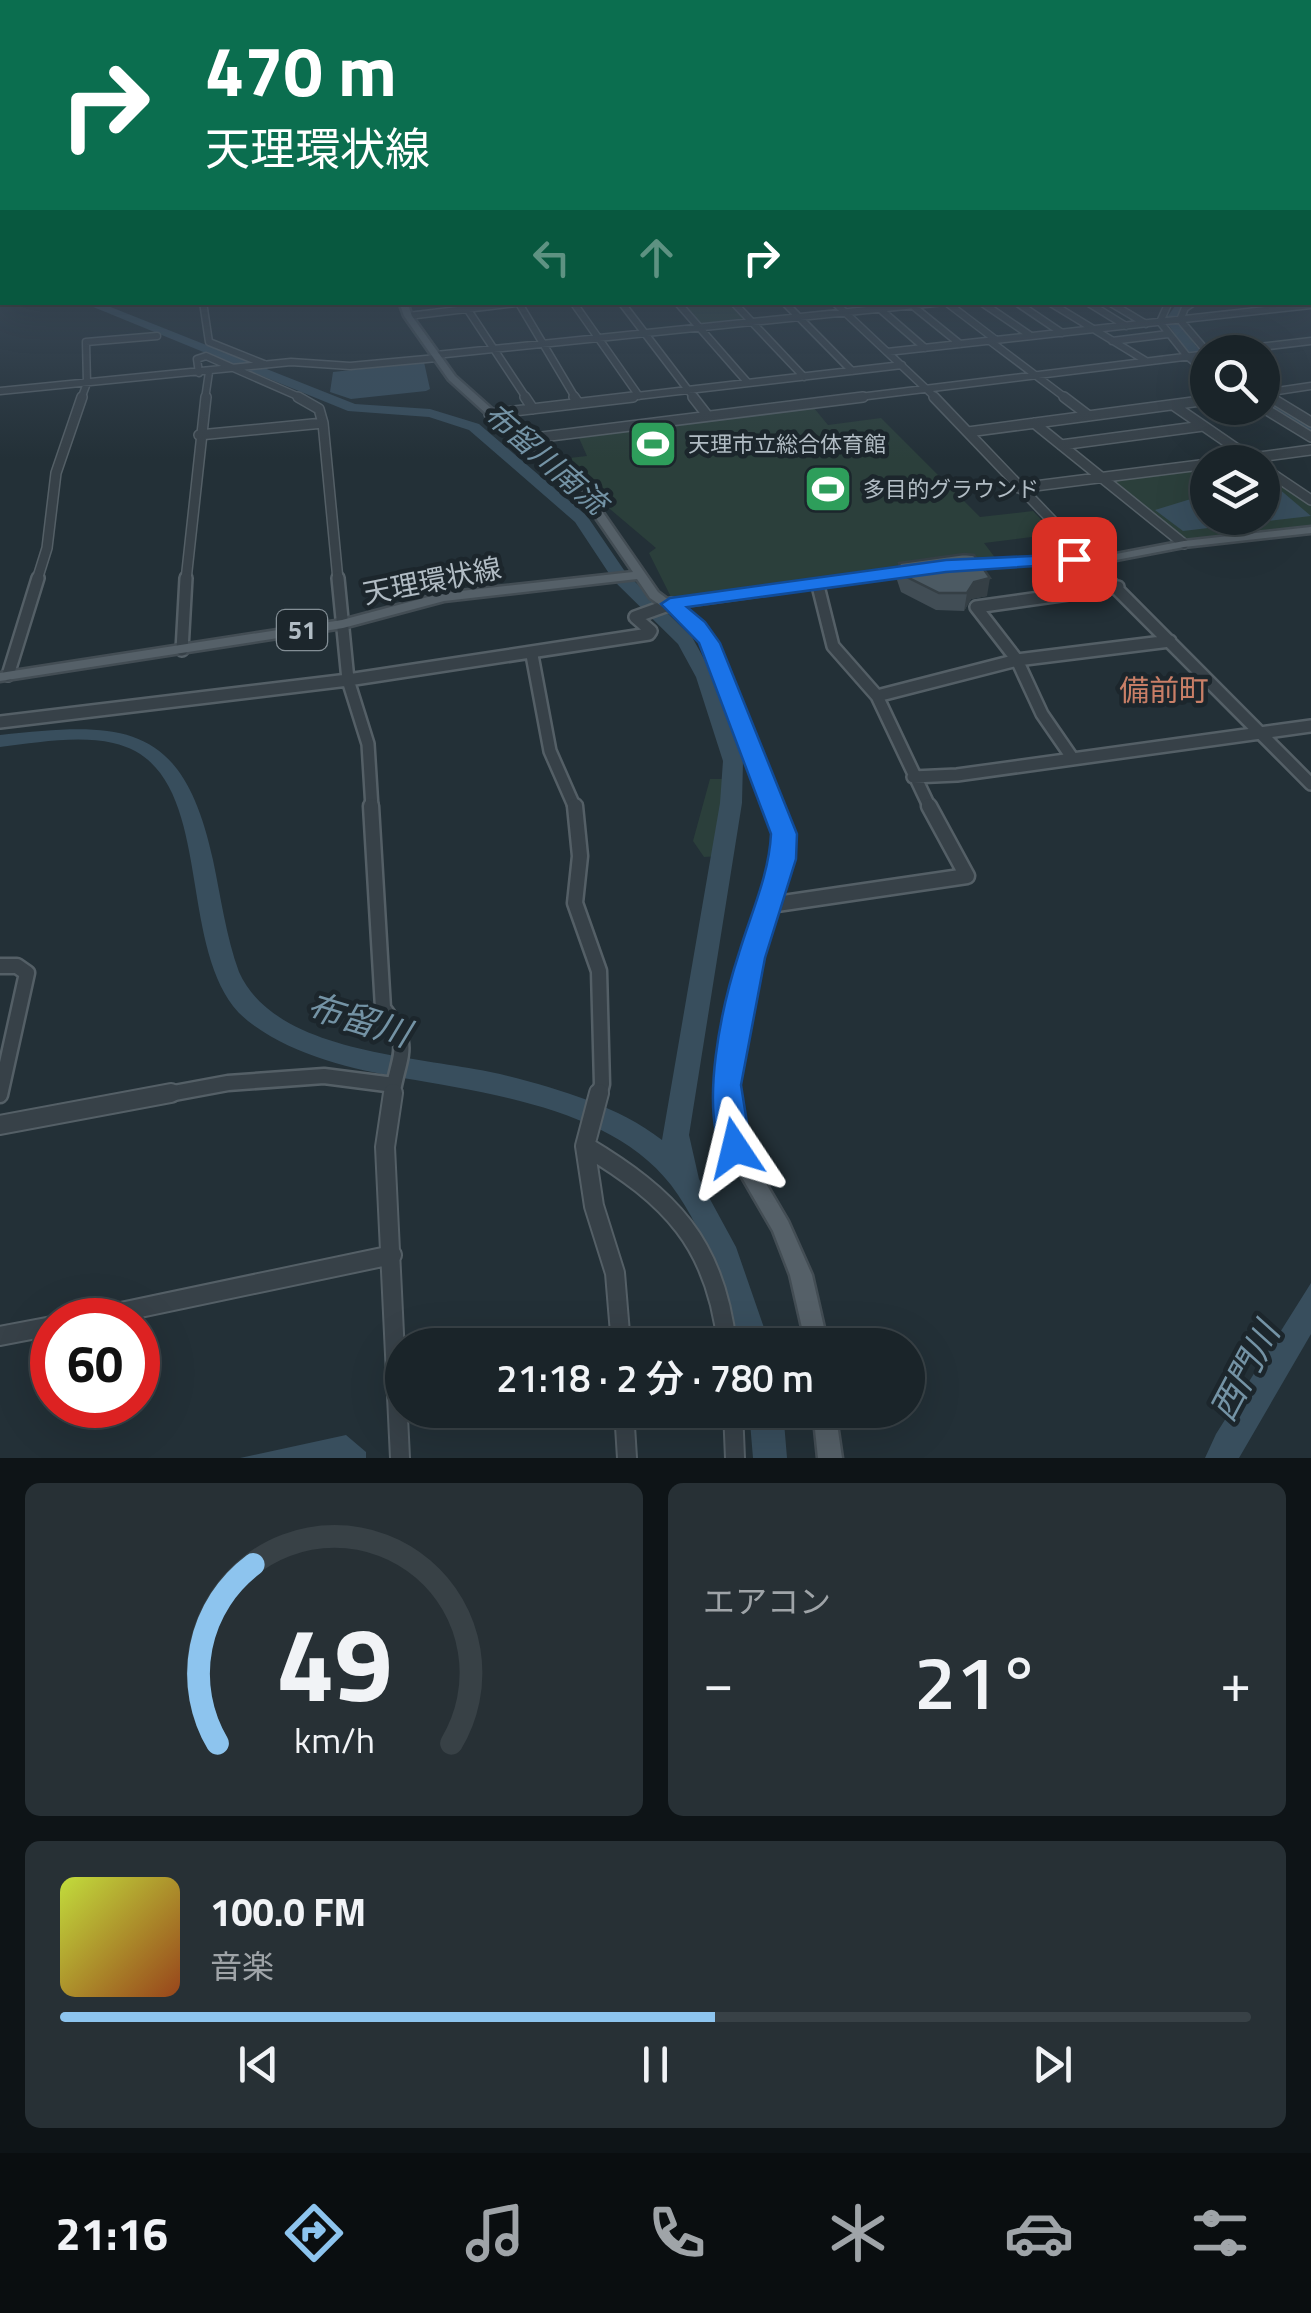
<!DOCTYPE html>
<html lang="ja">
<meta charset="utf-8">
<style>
:root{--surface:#1a2429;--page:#273035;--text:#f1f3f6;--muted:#9fa4a8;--line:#384146;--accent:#8dc4ee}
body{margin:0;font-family:"Titillium Web","Noto Sans JP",sans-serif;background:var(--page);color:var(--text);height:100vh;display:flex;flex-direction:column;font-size:38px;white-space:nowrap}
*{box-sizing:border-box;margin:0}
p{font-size:32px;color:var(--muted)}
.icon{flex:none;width:55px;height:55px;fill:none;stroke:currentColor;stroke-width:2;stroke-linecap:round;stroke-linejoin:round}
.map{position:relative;height:1458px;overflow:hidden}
.side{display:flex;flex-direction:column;gap:25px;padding:25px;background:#0e1417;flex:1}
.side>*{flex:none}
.top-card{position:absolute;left:0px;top:0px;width:1312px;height:305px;box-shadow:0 10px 40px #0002,0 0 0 2px var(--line);background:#0b6e4f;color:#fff;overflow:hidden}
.controls{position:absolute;left:1190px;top:335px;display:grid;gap:20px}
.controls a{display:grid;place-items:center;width:90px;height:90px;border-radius:50%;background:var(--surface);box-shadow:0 10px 40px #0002,0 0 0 2px var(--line);font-size:50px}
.speed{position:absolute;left:30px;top:1298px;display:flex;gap:20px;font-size:50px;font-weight:700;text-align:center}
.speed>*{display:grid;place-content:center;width:130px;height:130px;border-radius:50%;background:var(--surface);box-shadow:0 10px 40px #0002,0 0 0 2px var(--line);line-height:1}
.speed .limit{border:15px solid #d22;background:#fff;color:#111}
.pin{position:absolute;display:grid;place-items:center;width:85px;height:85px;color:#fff;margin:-42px;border-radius:20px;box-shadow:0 5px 15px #0006}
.me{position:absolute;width:110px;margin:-55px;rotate:350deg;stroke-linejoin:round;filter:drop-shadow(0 0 8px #0008)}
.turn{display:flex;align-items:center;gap:35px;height:210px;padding:0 40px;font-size:45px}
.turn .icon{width:130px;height:130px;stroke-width:2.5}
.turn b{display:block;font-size:70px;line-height:85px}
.lanes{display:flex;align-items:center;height:95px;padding:0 40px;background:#0003;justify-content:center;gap:50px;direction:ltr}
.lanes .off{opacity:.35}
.big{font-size:75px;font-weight:600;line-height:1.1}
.side .card{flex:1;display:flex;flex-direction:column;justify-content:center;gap:15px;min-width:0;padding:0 35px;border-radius:15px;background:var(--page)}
.side .dial{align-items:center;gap:0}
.dial svg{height:260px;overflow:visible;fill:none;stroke:var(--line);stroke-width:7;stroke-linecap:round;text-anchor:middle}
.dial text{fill:var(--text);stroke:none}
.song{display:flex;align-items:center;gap:30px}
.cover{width:120px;height:120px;border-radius:15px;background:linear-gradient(135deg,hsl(70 70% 55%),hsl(20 70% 35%))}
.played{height:10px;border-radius:5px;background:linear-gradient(90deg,var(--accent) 55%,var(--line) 55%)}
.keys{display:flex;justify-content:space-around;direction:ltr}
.heat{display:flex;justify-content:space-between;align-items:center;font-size:55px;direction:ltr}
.side .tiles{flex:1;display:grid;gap:25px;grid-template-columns:1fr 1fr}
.card:last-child{grid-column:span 2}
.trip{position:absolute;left:385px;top:1328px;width:540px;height:100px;border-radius:50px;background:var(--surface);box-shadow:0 10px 40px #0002,0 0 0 2px var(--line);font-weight:600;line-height:100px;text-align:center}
.menu{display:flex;height:160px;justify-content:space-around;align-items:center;background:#0a0e10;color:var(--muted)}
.menu .icon{width:70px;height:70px}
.menu .active{color:var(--accent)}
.menu b{font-size:45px;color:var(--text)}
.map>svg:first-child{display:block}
.green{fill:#2b3f3b}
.water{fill:#384e5d}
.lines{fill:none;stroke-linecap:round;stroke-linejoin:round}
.river{fill:#384e5d;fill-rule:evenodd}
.minor-far4-casing{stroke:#545f66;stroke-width:9}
.minor-far3-casing{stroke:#545f66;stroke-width:12}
.minor-far2-casing{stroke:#545f66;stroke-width:16}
.minor-far1-casing{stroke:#545f66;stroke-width:19}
.minor-casing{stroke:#545f66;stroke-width:22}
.major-casing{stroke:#434d54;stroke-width:5}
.minor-far4{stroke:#374148;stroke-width:6}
.minor-far3{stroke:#374148;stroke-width:9}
.minor-far2{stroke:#374148;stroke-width:11}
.minor-far1{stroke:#374148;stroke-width:14}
.minor{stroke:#374148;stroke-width:18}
.major{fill:#556068;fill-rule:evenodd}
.wall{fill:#414d55}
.shaded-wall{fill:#353f45}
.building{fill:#4c5a63;stroke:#353f45;stroke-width:2.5}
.route{fill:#1a73e8;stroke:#114b97;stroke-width:2.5}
.labels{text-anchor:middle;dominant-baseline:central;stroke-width:9;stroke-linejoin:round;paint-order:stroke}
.far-poi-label{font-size:22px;fill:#b1bcc4;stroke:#1c262c;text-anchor:start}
.shield{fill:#1c262c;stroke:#848f96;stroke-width:2.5}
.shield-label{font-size:25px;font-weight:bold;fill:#b1bcc4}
.street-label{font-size:28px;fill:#b1bcc4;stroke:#1c262c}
.water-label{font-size:30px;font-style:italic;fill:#7493a5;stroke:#1c262c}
.neighbourhood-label{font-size:30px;fill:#c97f67;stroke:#1c262c}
.near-water-label{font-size:35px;font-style:italic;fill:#7493a5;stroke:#1c262c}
</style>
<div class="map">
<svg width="1311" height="1458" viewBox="0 0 1311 1458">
<rect width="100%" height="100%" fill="#233037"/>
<!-- green -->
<path class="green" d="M681,302L732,303L747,318L698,326Z
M814,408L828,425L881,418L980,517L1033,511L1055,534L984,543L996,559L931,563L672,599L649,553L656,548L552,460L587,456L579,438Z
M1207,467L1208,518H1262L1263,470L1311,504V526L1185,539L1112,483V480Z
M710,779H727L720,856L704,857L693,841Z"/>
<!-- water -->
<path class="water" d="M424,362L430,389L426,391L351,399L330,392L333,372Z
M1278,488L1311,516L1183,531L1155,510L1207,494L1208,518H1262L1263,489Z
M1311,1283V1334L1239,1458H1205L1216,1434Z
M346,1435L366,1452V1458H240Z"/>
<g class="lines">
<!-- river -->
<path class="river" d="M0,269H2V276H0Z
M1310,277H1311V283H1310Z
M81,302H98L355,404L430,409L479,424L587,516L626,573L692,637L714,677L743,761L742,803L689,1135L699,1179L736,1247L770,1345H738C722,1290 706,1231 671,1185C614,1110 490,1093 403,1078C351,1069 291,1055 248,1021C169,958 223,767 113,743C77,735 36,743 0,747V735C125,721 183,722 213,860C221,898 226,936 239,972C276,1055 423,1056 500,1074C555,1088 617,1105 662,1140L720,803L723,761L696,677L678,644L614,581L575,522L469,430L429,417L348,411Z
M1178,302H1189L1177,320L1196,346L1208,355V365L1188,352L1165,320Z
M1262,394L1311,421V431L1262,404Z
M749,1410H783L787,1458H753Z"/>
<!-- minor-far4 casing -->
<g class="minor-far4-casing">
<path id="minor-far4" d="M203,302L209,342L264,364
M573,302L639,396
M621,302L695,399
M677,302L748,383
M733,302L804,377
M784,302L852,371
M834,302L937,399
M946,302L996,340
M981,302L1031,336
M1016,302L1062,333
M1049,302L1146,361
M1087,302L1126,326
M1109,302L1146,324
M1169,302L1160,322L1187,356L1208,373
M1194,302L1185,308L1180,320L1208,353
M520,305L576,399
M913,306L960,344
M880,309L925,348
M468,310L527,399
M408,316L524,302
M990,341L1067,399
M1112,341L1168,334
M887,352L1311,305
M1218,352L1311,341
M436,355L944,302
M199,373L197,359L206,356L304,399
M0,391L291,362L350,366L437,358
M1262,392L1274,399
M1264,393L1311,386
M81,399L87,383L86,342L157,336
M205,399L209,372
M611,399L902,365
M843,399L1208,354"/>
</g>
<!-- minor-far3 casing -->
<g class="minor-far3-casing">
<path id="minor-far3" d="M298,397L319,409L323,423L338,580
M525,397L533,409
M574,397L578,403
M693,397L707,415
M934,397L1109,580
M1064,397L1089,416
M1270,397L1311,422
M1173,405L1256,462
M1262,407L1311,437
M489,414L633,397
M1034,423L1184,544
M968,432L1208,400
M199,435L323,423
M518,440L863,397
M1061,445L1203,426
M1221,462L1311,450
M1262,467L1311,500
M1019,488L1208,464
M37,580L47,548L56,473L82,397
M186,580L206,397"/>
</g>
<!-- minor-far2 casing -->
<g class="minor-far2-casing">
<path id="minor-far2" d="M338,578L348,680L368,744L372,808
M1106,578L1311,784
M818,586L833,646L877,696L930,808
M635,617L671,604
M182,650L186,578
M532,655L550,751L575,808
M8,675L38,578
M877,696L1017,660L1170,641
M0,722L348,680L649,634L651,631L635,617
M1073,759L1042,714L1017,660L976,607L1118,587
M913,777L957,775L1311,726"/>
</g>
<!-- minor-far1 casing -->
<g class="minor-far1-casing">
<path id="minor-far1" d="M371,806L383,1008C413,1048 399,1052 392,1096
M575,806L580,856L575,903L599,971L602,1084L599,1096
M770,905L967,876L929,806
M0,966H17L27,973L0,1095
M158,1096L228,1083L324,1076L394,1085"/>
</g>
<!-- minor casing -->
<g class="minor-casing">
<path id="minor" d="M393,1093L385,1147L400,1458
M599,1093L585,1146L594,1206L615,1273L621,1345
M0,1125L171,1093
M585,1146C670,1197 716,1243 727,1345
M83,1320L392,1255
M0,1336L52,1326
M624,1410L627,1458
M733,1410L735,1458"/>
</g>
<!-- major casing -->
<g class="major-casing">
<path id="major" d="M399,302H407L412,316L455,376L595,501L658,592L670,601L912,568L918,571L912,574L678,607L702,623L715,643L792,834L791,859L759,958L735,1085L736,1114L744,1146L788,1221L812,1275L828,1345H806L790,1275L773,1231L725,1148L718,1114L717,1085L743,958L775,859L776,834L703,643L693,628L650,598L637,579L444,601L343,628L0,681V673L342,620L443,593L633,572L587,505L449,380L404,316Z
M1311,527V533L1184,547L1116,560L963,567L957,564L963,561L1116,554L1184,541Z
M813,1410H835L842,1458H818Z"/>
</g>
<!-- minor-far4 -->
<use href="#minor-far4" class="minor-far4"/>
<!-- minor-far3 -->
<use href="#minor-far3" class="minor-far3"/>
<!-- minor-far2 -->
<use href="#minor-far2" class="minor-far2"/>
<!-- minor-far1 -->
<use href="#minor-far1" class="minor-far1"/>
<!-- minor -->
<use href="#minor" class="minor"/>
<!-- major -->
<use href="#major" class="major"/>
</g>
<!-- wall -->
<path class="wall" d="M899,563L987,596L971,599L964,611L936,610L901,592L897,580Z"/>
<!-- shaded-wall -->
<path class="shaded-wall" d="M990,578L987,596L971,599L964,611L967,593L974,582Z"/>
<!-- building -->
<path class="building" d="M964,554L974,555L990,578L974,582L967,593H939L903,575L899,563Z"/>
<!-- sky -->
<linearGradient id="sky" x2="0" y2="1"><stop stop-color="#131a1e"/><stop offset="0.56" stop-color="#3f4e5e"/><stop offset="1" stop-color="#3f4e5e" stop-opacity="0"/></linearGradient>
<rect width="1311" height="459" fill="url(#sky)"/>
<!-- route -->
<path class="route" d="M1074,554L1080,555V563L946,572L687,607L705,622L720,643L797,834L796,859L765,958L741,1085L751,1148L746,1157L735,1161L724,1157C699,1107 722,1005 739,953C751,913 769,875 771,834L699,643L661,604L670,598L946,560Z"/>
<!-- icons -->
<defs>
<g id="stadium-square" transform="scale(2.5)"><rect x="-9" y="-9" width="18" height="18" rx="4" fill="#2e9e5b" stroke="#1c262c"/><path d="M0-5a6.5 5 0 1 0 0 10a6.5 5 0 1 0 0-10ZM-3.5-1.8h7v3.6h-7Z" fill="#fff"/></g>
</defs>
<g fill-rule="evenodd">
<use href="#stadium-square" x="653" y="444"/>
<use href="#stadium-square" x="828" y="489"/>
</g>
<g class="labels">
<!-- far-poi labels -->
<g class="far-poi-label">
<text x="688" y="444">天理市立総合体育館</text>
<text x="863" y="489">多目的グラウンド</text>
</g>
<!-- shield labels -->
<rect class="shield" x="277" y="610" width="50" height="40" rx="8"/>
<g class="shield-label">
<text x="302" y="630">51</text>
</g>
<!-- street labels -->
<g class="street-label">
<text transform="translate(432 580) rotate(-11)">天理環状線</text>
</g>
<!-- water labels -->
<g class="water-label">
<text transform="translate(546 458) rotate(41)">布留川南流</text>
</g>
<!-- neighbourhood labels -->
<g class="neighbourhood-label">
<text x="1164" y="690">備前町</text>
</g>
<!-- near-water labels -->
<g class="near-water-label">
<text transform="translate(359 1019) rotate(17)">布留川</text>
<text transform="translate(1244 1371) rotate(-62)">西門川</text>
</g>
</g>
</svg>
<div class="controls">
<a><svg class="icon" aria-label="search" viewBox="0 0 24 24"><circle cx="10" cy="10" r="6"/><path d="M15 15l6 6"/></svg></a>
<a><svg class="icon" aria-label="layers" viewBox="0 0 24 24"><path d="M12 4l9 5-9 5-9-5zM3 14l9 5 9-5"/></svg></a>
</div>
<div class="speed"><div class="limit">60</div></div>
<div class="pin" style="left:1074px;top:559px;background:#d93025"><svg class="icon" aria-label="arrive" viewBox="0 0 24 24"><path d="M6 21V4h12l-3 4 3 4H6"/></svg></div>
<svg class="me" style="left:735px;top:1148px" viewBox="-20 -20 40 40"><path d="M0-17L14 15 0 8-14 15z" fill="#1a73e8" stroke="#fff" stroke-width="4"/></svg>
<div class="trip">21:18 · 2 分 · 780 m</div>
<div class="top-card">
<div class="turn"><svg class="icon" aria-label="right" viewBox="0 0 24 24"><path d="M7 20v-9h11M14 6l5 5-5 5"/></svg><div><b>470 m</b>天理環状線</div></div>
<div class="lanes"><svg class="icon off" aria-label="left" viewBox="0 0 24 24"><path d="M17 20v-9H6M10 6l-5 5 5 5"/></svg><svg class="icon off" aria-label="ahead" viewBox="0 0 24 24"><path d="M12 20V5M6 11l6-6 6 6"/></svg><svg class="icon" aria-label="right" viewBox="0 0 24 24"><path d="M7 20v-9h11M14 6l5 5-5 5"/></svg></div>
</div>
</div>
<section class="side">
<div class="tiles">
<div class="card dial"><svg viewBox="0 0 100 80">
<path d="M14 69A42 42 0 1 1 86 69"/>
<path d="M14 69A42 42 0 0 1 25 14" stroke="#8dc4ee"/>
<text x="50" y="56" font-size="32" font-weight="700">49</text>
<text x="50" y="72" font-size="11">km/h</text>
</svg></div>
<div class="card"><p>エアコン</p>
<div class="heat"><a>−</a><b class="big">21°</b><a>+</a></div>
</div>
<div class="card">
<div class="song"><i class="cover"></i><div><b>100.0 FM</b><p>音楽</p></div></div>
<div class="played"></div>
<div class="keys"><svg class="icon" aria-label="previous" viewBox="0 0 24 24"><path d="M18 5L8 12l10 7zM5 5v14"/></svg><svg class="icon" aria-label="pause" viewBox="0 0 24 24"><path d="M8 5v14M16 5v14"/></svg><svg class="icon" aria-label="next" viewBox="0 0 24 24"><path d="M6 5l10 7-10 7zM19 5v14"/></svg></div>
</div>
</div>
</section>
<nav class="menu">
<b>21:16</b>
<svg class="icon active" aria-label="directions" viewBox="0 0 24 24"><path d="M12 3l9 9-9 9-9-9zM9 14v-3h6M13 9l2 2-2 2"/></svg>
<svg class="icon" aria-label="music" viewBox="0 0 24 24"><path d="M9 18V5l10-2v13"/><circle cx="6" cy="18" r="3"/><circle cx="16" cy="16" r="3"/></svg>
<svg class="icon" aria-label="phone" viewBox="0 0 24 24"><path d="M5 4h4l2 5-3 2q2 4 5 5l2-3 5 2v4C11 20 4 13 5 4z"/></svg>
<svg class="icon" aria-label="climate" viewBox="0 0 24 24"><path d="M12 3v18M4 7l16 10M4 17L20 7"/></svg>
<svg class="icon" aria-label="car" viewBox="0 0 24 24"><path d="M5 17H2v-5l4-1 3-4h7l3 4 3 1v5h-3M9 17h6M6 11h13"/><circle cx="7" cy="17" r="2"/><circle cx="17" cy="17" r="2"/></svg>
<svg class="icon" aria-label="filters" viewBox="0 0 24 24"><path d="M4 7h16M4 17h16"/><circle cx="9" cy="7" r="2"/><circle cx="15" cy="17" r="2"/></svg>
</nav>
